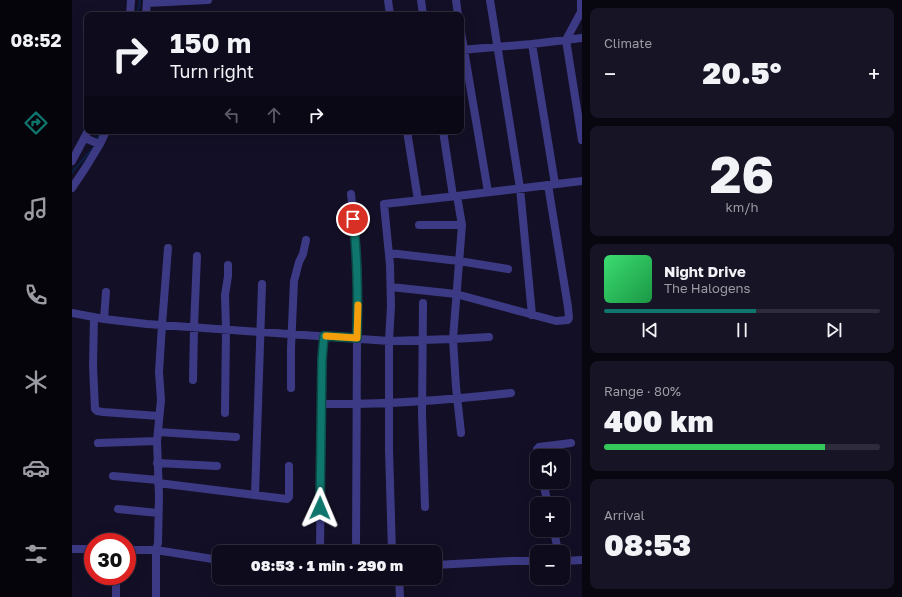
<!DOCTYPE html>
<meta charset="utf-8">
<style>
:root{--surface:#0e0b1c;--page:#171425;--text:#f1f3f6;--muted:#9b9ba3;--line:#2e2b3b;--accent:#0f766e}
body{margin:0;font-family:"Golos Text",sans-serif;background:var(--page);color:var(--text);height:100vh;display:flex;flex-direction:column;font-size:15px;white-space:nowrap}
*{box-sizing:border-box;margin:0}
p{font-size:13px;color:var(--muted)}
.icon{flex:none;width:22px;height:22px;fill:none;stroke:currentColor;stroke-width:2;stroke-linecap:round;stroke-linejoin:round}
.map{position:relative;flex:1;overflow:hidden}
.panel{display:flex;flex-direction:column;gap:8px;padding:8px;background:#08060f;width:320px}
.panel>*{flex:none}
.banner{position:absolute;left:12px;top:12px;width:380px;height:122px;border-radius:8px;box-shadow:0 4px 16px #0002,0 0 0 1px var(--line);background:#0e0b1c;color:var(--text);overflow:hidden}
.buttons{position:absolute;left:458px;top:449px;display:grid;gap:8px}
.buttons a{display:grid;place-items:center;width:40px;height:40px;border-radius:8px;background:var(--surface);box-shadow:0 4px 16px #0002,0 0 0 1px var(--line);font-size:20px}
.speed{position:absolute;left:12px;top:533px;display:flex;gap:8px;font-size:20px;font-weight:700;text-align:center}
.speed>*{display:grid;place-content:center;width:52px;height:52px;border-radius:50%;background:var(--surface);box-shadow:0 4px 16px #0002,0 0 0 1px var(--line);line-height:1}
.speed .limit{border:6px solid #d22;background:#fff;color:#111}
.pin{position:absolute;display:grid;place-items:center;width:34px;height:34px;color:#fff;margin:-17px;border:2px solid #fff;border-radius:50%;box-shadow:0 1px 4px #0007}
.me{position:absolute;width:44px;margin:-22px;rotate:1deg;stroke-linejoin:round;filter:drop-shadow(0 0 3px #0008)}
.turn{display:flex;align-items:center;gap:14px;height:84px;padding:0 20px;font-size:18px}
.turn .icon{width:52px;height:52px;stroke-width:2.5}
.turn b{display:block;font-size:28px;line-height:34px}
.lanes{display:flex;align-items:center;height:38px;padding:0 20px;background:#0003;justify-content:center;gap:20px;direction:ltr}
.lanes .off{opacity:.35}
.big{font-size:30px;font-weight:800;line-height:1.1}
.panel .widget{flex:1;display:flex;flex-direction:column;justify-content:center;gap:6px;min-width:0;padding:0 14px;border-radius:8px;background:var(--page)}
.panel .dial{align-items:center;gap:0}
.dial b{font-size:52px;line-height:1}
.song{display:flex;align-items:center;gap:12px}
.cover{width:48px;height:48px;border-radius:6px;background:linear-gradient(135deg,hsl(140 70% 55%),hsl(140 70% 35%))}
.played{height:4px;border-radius:2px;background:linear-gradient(90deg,var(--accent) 55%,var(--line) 55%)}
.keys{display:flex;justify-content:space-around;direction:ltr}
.heat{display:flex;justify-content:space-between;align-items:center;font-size:22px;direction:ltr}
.charge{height:6px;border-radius:3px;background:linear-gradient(90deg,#34c759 80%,var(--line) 0)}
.trip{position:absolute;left:140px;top:545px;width:230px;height:40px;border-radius:8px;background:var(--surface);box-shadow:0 4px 16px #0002,0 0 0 1px var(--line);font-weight:800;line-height:40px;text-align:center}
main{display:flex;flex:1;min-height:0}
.tabs{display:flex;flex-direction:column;width:72px;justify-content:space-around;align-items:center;background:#06040b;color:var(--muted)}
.tabs .icon{width:28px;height:28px}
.tabs .current{color:var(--accent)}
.tabs b{font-size:18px;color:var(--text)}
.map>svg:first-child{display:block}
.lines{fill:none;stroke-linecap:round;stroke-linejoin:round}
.stream{stroke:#0a1f44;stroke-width:2}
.minor{stroke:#3d3a85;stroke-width:8}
.route-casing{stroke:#0a4d48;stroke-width:10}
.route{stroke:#0f766e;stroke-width:7}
.slow{stroke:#f59e0b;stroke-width:7}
</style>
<main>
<nav class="tabs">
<b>08:52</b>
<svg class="icon current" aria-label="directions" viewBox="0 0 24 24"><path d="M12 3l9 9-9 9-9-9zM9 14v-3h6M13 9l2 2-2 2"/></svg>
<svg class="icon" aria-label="music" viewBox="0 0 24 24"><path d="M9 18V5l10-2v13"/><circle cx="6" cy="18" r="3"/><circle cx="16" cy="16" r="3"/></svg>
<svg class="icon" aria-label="phone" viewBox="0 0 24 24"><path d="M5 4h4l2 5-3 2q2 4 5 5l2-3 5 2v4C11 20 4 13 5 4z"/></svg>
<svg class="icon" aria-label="climate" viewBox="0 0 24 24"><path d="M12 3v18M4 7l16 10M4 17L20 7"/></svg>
<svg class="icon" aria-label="car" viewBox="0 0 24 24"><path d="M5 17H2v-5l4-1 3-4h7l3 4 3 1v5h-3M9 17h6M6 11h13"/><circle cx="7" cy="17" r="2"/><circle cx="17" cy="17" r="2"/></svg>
<svg class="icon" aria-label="filters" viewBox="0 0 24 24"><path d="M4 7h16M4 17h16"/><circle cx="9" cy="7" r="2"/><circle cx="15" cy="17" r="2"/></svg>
</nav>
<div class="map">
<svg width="510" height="597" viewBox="0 0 510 597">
<rect width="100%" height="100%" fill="#130f26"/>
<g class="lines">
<!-- stream -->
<path class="stream" d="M65,15L68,0
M25,140L28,131
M0,172L22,147"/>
<!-- minor -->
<path class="minor" d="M316,0L318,15
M349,0L351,15
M384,0L386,15
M418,0L448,188L460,315
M509,0V12L494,40L510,140
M75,3L136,0
M58,15L59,0
M74,15L75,0
M389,32L416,192
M460,44L483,184
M389,50L460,44L510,38
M335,131L346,200
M371,131L381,196
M13,138L27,144
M0,161L16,131
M0,188L14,167L28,144L34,131
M279,194C283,231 287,268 286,305C286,316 285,327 285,338L284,552
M347,225H390
M317,253L387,261L436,269
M319,287L384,294L484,321L496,320L497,318L496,307L476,185
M351,303L350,414L353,507
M0,313L32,319L75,324L317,341L381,339L417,337
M22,317L21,366L23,409L25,411L31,412L87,416
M32,319L34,292
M121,380L122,327L125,256
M219,388V348L222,281L227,262L231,254L234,240
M250,404C313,405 376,400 439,393
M153,413L154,329L153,295L156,276V265
M86,432L164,437
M389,433L384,387L381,339L390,225L385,196L510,181
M26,443L85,441
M466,456L465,449L467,447L499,443
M85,463L145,466
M41,476L86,480
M471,482L476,504
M86,483L215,499L217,497V466
M183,495L190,284
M46,509L86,513
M482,530L486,552
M0,549H21
M55,550H84L86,543L87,496L85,441L89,400L87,372L90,325L96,248
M248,552L250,359L252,336
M320,552L317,449V341L319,306L318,265L312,204L385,196
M491,561L510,560
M363,565L439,561H465
M327,578L328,597
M44,597V576
M84,597V550L147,560"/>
</g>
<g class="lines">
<!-- route casing -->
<g class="route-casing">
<path id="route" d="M248,508L250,359L252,336L285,338C286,298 286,259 281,219"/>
</g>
<!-- route -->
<use href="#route" class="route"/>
<!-- slow -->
<path class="slow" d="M254,336L285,338L286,305"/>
</g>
</svg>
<div class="buttons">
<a><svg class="icon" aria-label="sound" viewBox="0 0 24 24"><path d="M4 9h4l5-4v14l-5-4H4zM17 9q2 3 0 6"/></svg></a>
<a>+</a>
<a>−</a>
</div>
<div class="speed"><div class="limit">30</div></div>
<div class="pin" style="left:281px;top:219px;background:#d93025"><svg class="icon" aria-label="arrive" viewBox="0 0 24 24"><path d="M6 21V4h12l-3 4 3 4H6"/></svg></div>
<svg class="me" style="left:248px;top:508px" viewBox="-20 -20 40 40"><path d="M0-17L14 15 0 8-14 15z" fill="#0f766e" stroke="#fff" stroke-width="4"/></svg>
<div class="trip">08:53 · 1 min · 290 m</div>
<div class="banner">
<div class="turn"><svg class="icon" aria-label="right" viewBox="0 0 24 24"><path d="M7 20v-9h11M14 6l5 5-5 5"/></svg><div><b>150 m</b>Turn right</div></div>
<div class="lanes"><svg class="icon off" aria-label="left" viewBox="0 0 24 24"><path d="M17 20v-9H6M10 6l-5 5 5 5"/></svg><svg class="icon off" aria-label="ahead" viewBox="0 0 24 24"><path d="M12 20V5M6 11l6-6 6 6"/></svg><svg class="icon" aria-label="right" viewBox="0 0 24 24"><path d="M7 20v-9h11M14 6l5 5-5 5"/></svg></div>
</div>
</div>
<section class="panel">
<div class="widget"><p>Climate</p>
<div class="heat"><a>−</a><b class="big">20.5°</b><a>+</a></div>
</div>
<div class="widget dial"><b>26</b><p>km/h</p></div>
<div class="widget">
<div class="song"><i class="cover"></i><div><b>Night Drive</b><p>The Halogens</p></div></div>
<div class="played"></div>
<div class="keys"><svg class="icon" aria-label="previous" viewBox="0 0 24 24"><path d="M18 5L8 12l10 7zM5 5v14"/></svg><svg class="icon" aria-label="pause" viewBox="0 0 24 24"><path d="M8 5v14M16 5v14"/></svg><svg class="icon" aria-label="next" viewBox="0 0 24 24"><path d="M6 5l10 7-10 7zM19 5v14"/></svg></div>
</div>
<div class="widget"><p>Range · 80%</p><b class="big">400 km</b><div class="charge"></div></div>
<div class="widget"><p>Arrival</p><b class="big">08:53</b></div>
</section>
</main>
